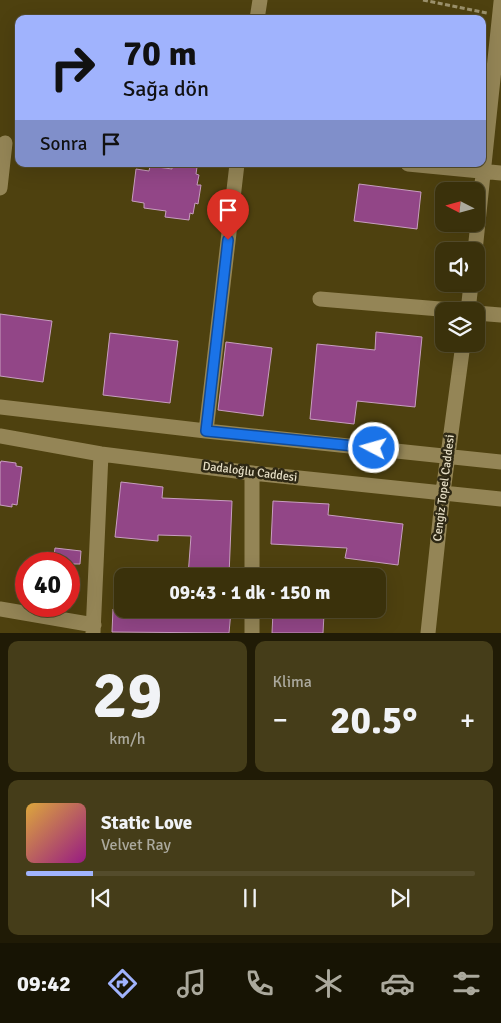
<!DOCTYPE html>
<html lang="tr">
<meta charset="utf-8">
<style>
:root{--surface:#3a310b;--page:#453d19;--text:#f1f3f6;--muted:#aba99d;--line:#544c2c;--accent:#a0b3fd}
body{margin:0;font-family:Signika,sans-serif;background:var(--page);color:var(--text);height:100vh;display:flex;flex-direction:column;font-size:19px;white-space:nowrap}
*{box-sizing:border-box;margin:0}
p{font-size:16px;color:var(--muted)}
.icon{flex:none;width:28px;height:28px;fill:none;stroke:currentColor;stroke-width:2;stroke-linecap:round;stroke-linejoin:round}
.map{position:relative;height:633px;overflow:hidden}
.details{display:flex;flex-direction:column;gap:8px;padding:8px;background:#201b06;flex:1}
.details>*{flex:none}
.hud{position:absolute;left:15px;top:15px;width:471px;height:152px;border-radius:10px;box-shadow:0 5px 20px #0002,0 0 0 1px var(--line);background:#a0b3fd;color:#111;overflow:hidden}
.needle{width:32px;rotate:276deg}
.controls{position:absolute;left:435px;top:182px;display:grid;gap:10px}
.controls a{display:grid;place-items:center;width:50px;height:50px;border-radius:10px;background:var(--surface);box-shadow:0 5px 20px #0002,0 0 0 1px var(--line);font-size:25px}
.speed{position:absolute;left:15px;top:552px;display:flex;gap:10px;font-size:25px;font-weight:700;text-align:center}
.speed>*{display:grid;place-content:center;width:65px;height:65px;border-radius:50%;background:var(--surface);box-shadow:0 5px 20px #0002,0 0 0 1px var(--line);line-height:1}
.speed .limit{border:8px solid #d22;background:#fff;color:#111}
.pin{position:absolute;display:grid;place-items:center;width:42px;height:42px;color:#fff;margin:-51px -21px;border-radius:50% 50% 50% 0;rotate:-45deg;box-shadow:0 0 5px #0007}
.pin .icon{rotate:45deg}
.me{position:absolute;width:55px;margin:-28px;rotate:276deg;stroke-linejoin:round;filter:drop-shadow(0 0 4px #0008)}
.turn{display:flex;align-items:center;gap:18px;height:105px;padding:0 25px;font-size:22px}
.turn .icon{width:65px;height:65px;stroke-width:2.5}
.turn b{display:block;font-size:35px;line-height:42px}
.then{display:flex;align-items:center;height:48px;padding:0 25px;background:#0003;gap:10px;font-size:19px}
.big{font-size:38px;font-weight:700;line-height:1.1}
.details .tile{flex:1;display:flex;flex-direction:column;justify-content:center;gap:8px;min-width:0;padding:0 18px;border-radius:10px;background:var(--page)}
.details .dial{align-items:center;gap:0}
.dial b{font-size:65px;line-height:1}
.song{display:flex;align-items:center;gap:15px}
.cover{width:60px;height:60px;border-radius:8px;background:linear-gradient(135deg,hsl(40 70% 55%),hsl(310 70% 35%))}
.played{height:5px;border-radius:2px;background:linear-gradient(90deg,var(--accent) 15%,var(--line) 15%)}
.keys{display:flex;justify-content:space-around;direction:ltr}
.heat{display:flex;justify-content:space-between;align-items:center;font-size:28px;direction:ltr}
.details .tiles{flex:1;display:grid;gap:8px;grid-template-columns:1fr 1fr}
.tile:last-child{grid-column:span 2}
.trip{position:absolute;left:114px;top:568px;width:272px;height:50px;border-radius:10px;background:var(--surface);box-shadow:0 5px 20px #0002,0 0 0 1px var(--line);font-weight:700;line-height:50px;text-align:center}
.tabs{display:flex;height:80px;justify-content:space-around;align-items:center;background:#171404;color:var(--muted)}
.tabs .icon{width:35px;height:35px}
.tabs .active{color:var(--accent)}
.tabs b{font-size:22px;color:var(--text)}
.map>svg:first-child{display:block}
.building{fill:#924687;stroke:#c89ec0}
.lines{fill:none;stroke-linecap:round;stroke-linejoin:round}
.path{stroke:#9b916c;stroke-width:3;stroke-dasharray:5 2.5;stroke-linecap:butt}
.minor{stroke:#948556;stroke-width:15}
.route-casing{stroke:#114b97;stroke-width:12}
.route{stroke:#1a73e8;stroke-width:9}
.labels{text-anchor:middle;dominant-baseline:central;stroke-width:5;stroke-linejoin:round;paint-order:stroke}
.street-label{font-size:12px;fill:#e7dfc6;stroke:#2e2814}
</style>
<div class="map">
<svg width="501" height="633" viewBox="0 0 501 633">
<rect width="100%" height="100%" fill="#4e410f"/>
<!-- building -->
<path class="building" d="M172,164L197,167L196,174L199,175L197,185H201L198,204L195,203L193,214L190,213L189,220L165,217L166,211L144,208V203L132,201L136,169L149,171L150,166L172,169Z
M359,184L421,192L417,229L354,221Z
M0,314L52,321L43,382L0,376Z
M376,332L422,337L415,407L357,401L354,424L310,419L317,344L375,350Z
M110,333L178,341L170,403L103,395Z
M226,342L272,348L263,416L218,410Z
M1,461L16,463V466L22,467L17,505L12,504V507L0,505V464Z
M121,482L163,487L162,498L232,501L229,576H188L191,536L158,535V541L115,537Z
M273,501L329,504L328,515L403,524L398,565L345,558L347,548L271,544Z
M55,548L81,551L80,564H53Z
M113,609L183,610V609H193L231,611L229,633L112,632Z
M273,612L324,614L323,633H272Z"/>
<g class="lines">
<!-- path -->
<path class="path" d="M423,0L487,13"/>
<!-- minor -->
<path class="minor" d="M257,19L260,0
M408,164L501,173
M0,188L5,143
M475,251L501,2
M320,299L464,311
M468,311L471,284
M476,313L501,315
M0,407L206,431L501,462
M206,431L237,164
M0,436L101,454L252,473L501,499
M252,473V576
M0,609L94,625
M252,609V633
M93,633L101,454
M428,633L443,492L463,344"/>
</g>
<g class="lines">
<!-- route casing -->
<g class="route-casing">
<path id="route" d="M228,240L206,431L374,448"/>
</g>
<!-- route -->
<use href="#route" class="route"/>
</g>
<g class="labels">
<!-- street labels -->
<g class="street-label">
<text transform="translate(250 472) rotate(7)">Dadaloğlu Caddesi</text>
<text transform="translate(444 488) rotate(-83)">Cengiz Topel Caddesi</text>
</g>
</g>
</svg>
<div class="controls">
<a><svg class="needle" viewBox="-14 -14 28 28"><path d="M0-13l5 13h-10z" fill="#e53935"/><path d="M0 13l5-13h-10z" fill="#aba99d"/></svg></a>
<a><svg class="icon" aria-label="sound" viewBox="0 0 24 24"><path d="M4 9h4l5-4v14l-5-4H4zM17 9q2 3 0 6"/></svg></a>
<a><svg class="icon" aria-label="layers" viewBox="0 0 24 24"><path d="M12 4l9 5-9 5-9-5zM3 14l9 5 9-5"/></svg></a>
</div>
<div class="speed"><div class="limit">40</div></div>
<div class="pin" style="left:228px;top:240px;background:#d93025"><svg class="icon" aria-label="arrive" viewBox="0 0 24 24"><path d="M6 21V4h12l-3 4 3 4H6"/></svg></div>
<svg class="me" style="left:374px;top:448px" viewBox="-20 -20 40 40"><circle r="17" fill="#1a73e8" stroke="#fff" stroke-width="3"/><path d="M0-11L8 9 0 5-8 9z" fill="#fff"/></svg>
<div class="trip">09:43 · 1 dk · 150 m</div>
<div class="hud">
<div class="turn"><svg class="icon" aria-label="right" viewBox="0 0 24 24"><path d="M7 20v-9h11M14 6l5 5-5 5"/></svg><div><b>70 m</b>Sağa dön</div></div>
<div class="then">Sonra<svg class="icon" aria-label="arrive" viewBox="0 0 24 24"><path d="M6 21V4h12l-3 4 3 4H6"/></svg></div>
</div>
</div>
<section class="details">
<div class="tiles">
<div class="tile dial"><b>29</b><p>km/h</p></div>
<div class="tile"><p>Klima</p>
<div class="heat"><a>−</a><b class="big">20.5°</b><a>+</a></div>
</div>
<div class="tile">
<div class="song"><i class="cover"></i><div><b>Static Love</b><p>Velvet Ray</p></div></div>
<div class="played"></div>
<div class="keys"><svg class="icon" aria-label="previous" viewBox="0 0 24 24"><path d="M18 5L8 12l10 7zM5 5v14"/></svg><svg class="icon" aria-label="pause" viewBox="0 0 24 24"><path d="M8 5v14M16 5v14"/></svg><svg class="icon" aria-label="next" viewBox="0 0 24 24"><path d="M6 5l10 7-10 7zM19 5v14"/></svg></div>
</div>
</div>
</section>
<nav class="tabs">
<b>09:42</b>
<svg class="icon active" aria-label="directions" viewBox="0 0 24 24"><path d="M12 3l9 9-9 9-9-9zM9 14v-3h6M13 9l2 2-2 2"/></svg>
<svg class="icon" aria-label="music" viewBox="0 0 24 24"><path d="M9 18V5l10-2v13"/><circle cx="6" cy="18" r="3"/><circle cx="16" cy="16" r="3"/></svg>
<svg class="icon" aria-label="phone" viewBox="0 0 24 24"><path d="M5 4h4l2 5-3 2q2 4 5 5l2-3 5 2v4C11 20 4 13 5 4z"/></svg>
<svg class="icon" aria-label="climate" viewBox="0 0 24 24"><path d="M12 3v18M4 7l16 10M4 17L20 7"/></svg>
<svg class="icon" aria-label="car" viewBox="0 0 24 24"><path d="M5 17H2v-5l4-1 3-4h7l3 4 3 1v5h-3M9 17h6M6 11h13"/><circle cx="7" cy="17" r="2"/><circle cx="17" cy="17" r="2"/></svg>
<svg class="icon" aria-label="filters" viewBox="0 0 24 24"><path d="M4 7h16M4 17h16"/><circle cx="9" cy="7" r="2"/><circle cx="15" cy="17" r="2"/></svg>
</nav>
